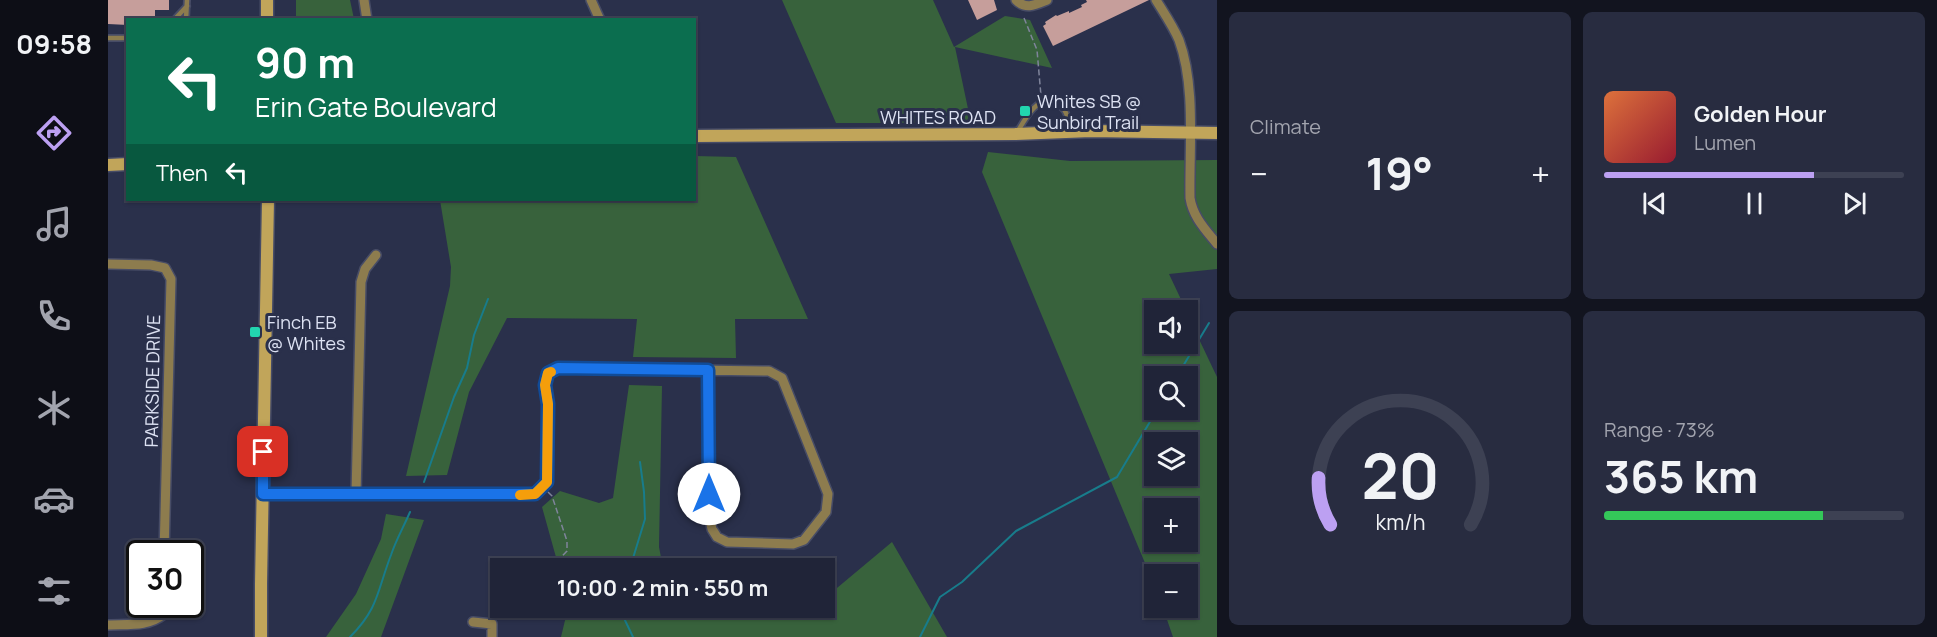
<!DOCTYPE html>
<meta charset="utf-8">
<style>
:root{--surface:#202438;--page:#282c40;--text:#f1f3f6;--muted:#a2a4ae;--line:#3d4153;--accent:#bca0f2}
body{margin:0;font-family:Manrope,sans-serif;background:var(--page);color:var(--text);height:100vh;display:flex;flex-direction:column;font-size:22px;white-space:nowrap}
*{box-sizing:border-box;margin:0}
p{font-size:20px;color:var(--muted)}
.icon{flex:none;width:33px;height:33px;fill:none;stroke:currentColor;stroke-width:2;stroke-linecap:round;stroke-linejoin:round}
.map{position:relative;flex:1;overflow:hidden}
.side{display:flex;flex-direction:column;gap:12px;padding:12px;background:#12141f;width:720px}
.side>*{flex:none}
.hud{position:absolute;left:18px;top:18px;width:570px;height:183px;border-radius:0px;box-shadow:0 2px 4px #0004,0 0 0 2px var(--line);background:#0b6e4f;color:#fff;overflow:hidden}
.buttons{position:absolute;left:1036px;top:300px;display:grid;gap:12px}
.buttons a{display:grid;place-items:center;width:54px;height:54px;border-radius:0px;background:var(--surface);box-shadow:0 2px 4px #0004,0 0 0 2px var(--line);font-size:30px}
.speed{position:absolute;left:18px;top:540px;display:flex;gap:12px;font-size:30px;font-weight:700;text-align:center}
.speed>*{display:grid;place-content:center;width:78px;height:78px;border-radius:50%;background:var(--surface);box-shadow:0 2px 4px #0004,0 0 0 2px var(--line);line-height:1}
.speed .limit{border:3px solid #111;border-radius:9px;background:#fff;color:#111}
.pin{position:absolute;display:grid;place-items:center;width:51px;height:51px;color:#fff;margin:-26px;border-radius:12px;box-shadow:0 3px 9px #0006}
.me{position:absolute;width:66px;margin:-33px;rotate:0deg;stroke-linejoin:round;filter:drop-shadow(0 0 4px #0008)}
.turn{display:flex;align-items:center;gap:21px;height:126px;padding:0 30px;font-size:27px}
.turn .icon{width:78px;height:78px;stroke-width:2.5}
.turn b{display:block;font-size:42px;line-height:51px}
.then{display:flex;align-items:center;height:57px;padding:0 30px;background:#0003;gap:12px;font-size:22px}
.big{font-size:45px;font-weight:700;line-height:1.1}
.side .widget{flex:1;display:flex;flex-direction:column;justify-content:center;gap:9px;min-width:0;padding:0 21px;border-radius:9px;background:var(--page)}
.side .dial{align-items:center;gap:0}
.dial svg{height:156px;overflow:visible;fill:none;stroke:var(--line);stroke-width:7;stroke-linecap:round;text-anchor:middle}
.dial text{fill:var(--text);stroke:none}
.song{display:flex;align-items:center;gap:18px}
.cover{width:72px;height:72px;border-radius:9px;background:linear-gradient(135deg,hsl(20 70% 55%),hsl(350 70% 35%))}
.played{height:6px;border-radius:3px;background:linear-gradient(90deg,var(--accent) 70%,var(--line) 70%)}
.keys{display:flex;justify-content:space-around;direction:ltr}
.heat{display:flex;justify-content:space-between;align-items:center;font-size:33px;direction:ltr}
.charge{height:9px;border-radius:4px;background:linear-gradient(90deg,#34c759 73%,var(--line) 0)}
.side .tiles{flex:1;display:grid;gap:12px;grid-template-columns:repeat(2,1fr)}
.trip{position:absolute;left:382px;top:558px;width:345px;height:60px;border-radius:0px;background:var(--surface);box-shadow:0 2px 4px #0004,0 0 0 2px var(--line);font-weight:700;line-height:60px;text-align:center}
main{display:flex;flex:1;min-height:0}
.dock{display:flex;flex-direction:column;width:108px;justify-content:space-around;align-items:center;background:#0d0e16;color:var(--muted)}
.dock .icon{width:42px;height:42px}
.dock .active{color:var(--accent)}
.dock b{font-size:27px;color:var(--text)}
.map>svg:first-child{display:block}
.green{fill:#38623c;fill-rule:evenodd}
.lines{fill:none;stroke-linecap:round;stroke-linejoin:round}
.stream{stroke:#187c8b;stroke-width:2}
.building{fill:#c69e9b}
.service-casing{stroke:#474c66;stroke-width:8}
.minor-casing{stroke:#474c66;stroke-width:12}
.secondary-casing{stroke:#474c66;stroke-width:15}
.path{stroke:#7f849b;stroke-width:1.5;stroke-dasharray:6 3;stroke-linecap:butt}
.service{stroke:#8d7c4e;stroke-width:4.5}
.minor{stroke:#8d7c4e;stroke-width:9}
.secondary{stroke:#c1a55a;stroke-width:12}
.route-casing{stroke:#114b97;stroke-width:15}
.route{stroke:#1a73e8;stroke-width:10}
.slow{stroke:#f59e0b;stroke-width:10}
.poi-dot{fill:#22d5af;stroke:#2a304b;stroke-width:2}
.labels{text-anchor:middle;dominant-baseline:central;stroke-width:6;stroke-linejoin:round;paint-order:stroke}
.poi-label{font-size:18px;fill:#dde2f3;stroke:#2a304b;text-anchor:start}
.street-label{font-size:18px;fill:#dde2f3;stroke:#2a304b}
</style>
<main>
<nav class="dock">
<b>09:58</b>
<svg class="icon active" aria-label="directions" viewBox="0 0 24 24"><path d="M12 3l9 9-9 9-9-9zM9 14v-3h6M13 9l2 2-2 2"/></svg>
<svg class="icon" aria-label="music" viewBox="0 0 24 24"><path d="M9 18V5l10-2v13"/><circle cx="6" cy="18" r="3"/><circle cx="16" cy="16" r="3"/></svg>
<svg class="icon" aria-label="phone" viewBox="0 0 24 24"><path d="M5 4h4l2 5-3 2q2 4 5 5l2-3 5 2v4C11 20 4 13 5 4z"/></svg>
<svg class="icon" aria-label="climate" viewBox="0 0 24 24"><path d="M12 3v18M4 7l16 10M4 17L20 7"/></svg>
<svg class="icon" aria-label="car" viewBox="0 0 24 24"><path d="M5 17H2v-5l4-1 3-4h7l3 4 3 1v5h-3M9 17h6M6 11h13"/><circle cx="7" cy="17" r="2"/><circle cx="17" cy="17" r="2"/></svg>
<svg class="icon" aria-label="filters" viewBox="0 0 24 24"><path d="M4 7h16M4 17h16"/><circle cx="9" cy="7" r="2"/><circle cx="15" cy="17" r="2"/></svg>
</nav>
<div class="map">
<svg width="1109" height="637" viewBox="0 0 1109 637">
<rect width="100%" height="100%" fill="#2a304b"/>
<!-- green -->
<path class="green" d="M188,0H242L246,19H188Z
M674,0H825L846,47L897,16L922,20L944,68L847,47L863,123H728Z
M880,152L962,161L1109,160V269L1061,274L1078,310H1047V344H1080V316L1109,377V637H1065L1055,608H1080V574H1047V587L874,172ZM1047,376H1080V410H1047ZM1047,442H1080V476H1047ZM1047,508H1080V542H1047Z
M587,156L628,157L700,319H627L628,358L525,357L529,319L399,318L361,392L339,475L298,476L342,286L343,267L332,200H586Z
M521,385L554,386L551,547L555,568H451L434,507L452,491L491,503L505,498Z
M278,514L316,520L273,637H218L248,594L273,539Z
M784,542L839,637H453L460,608H717V598Z"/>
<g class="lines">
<!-- stream -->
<path class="stream" d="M1069,376L1101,323
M316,482L346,397L359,368L366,335L380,299
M522,568L537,519L536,492L532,462
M515,608L514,614L525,637
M242,637C271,608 269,591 283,555C288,540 296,526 302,512
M812,637L832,597L854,582L908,531L1009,477L1049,410"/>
</g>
<!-- building -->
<path class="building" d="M0,0H61V10H47V20H20V25L0,24Z
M860,0H886L889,10L869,20Z
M978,0H1041L945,46L935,26L938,24L937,22L948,15L949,16L961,11V13L974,7L973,5L979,2Z"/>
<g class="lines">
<!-- service casing -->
<g class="service-casing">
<path id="service" d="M66,20L79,6
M78,20L79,0
M0,38H20
M910,131C917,119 929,96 945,102C950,104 954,107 957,111C960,117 962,124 965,129"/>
</g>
<!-- minor casing -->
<g class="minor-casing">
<path id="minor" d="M256,0L259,20
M483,0L492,20
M908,0C918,10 927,5 939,0
M1048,0C1056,13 1065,26 1071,40C1088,86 1081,149 1082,198C1085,217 1097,229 1109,244
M0,264L43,265L57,268L63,279L56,554
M155,494H427L439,482L440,404L437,385L439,373L450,368L661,371L674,378L720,494L718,512L696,540L685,544L619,542L609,537L604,529L601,516L600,371
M248,495L253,282L257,269L268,255
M365,622L384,624V637
M0,625C20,624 40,627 56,614V604"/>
</g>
<!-- secondary casing -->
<g class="secondary-casing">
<path id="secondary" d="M159,0V20
M586,136L907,134L983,131L1109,133
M0,165L20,164
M153,637V584L160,200"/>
</g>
<!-- path -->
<path class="path" d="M916,18L929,50L933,96
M180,200H181
M440,492L444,496L459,541V551L443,568
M391,617L401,608"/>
<!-- service -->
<use href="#service" class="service"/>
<!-- minor -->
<use href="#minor" class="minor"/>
<!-- secondary -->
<use href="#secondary" class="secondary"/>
</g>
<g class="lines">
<!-- route casing -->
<g class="route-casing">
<path id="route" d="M155,452V494H427L439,482L440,404L437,385L440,373L450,368L600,370L601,494"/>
</g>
<!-- route -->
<use href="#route" class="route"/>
<!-- slow -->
<path class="slow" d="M412,495L427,494L439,482L440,404L437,385L440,373L443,372"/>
</g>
<!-- markers -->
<g class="poi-dot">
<rect x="911" y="105" width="12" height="12" rx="3"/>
<rect x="141" y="326" width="12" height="12" rx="3"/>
</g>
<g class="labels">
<!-- poi labels -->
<g class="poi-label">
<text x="929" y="101">Whites SB @<tspan x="929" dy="21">Sunbird Trail</tspan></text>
<text x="159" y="322">Finch EB<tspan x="159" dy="21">@ Whites</tspan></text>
</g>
<!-- street labels -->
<g class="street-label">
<text x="830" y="117">WHITES ROAD</text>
<text transform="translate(44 381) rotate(-89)">PARKSIDE DRIVE</text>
</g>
</g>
</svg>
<div class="buttons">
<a><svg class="icon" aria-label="sound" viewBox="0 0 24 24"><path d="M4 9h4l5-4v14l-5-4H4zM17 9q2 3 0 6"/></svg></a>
<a><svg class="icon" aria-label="search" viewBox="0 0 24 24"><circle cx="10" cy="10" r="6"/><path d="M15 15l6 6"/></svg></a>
<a><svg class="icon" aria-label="layers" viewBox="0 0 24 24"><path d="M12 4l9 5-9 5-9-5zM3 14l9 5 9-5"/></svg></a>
<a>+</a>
<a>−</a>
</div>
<div class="speed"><div class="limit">30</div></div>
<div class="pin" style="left:155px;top:452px;background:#d93025"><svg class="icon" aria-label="arrive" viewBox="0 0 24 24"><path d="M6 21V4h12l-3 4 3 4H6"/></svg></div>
<svg class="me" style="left:601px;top:494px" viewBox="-20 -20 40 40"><circle r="19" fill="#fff"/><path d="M0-13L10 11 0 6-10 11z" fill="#1a73e8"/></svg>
<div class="trip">10:00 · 2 min · 550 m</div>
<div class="hud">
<div class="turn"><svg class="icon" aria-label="left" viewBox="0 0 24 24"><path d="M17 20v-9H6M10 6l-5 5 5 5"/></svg><div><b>90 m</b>Erin Gate Boulevard</div></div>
<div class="then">Then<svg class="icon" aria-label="left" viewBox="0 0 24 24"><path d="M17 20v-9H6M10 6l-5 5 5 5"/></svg></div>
</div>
</div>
<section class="side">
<div class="tiles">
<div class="widget"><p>Climate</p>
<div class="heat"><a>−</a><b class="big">19°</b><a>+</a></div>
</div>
<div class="widget">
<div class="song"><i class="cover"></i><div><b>Golden Hour</b><p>Lumen</p></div></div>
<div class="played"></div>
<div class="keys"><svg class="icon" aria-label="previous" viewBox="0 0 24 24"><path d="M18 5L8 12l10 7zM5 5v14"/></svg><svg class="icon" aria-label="pause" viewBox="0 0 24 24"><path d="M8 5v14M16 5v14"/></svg><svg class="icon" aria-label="next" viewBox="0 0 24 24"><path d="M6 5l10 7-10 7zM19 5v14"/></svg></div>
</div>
<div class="widget dial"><svg viewBox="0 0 100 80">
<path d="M14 69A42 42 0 1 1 86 69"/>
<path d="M14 69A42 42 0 0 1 8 45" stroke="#bca0f2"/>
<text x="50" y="56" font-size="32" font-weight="700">20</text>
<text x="50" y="72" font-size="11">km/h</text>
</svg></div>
<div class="widget"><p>Range · 73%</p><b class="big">365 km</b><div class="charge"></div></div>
</div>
</section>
</main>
